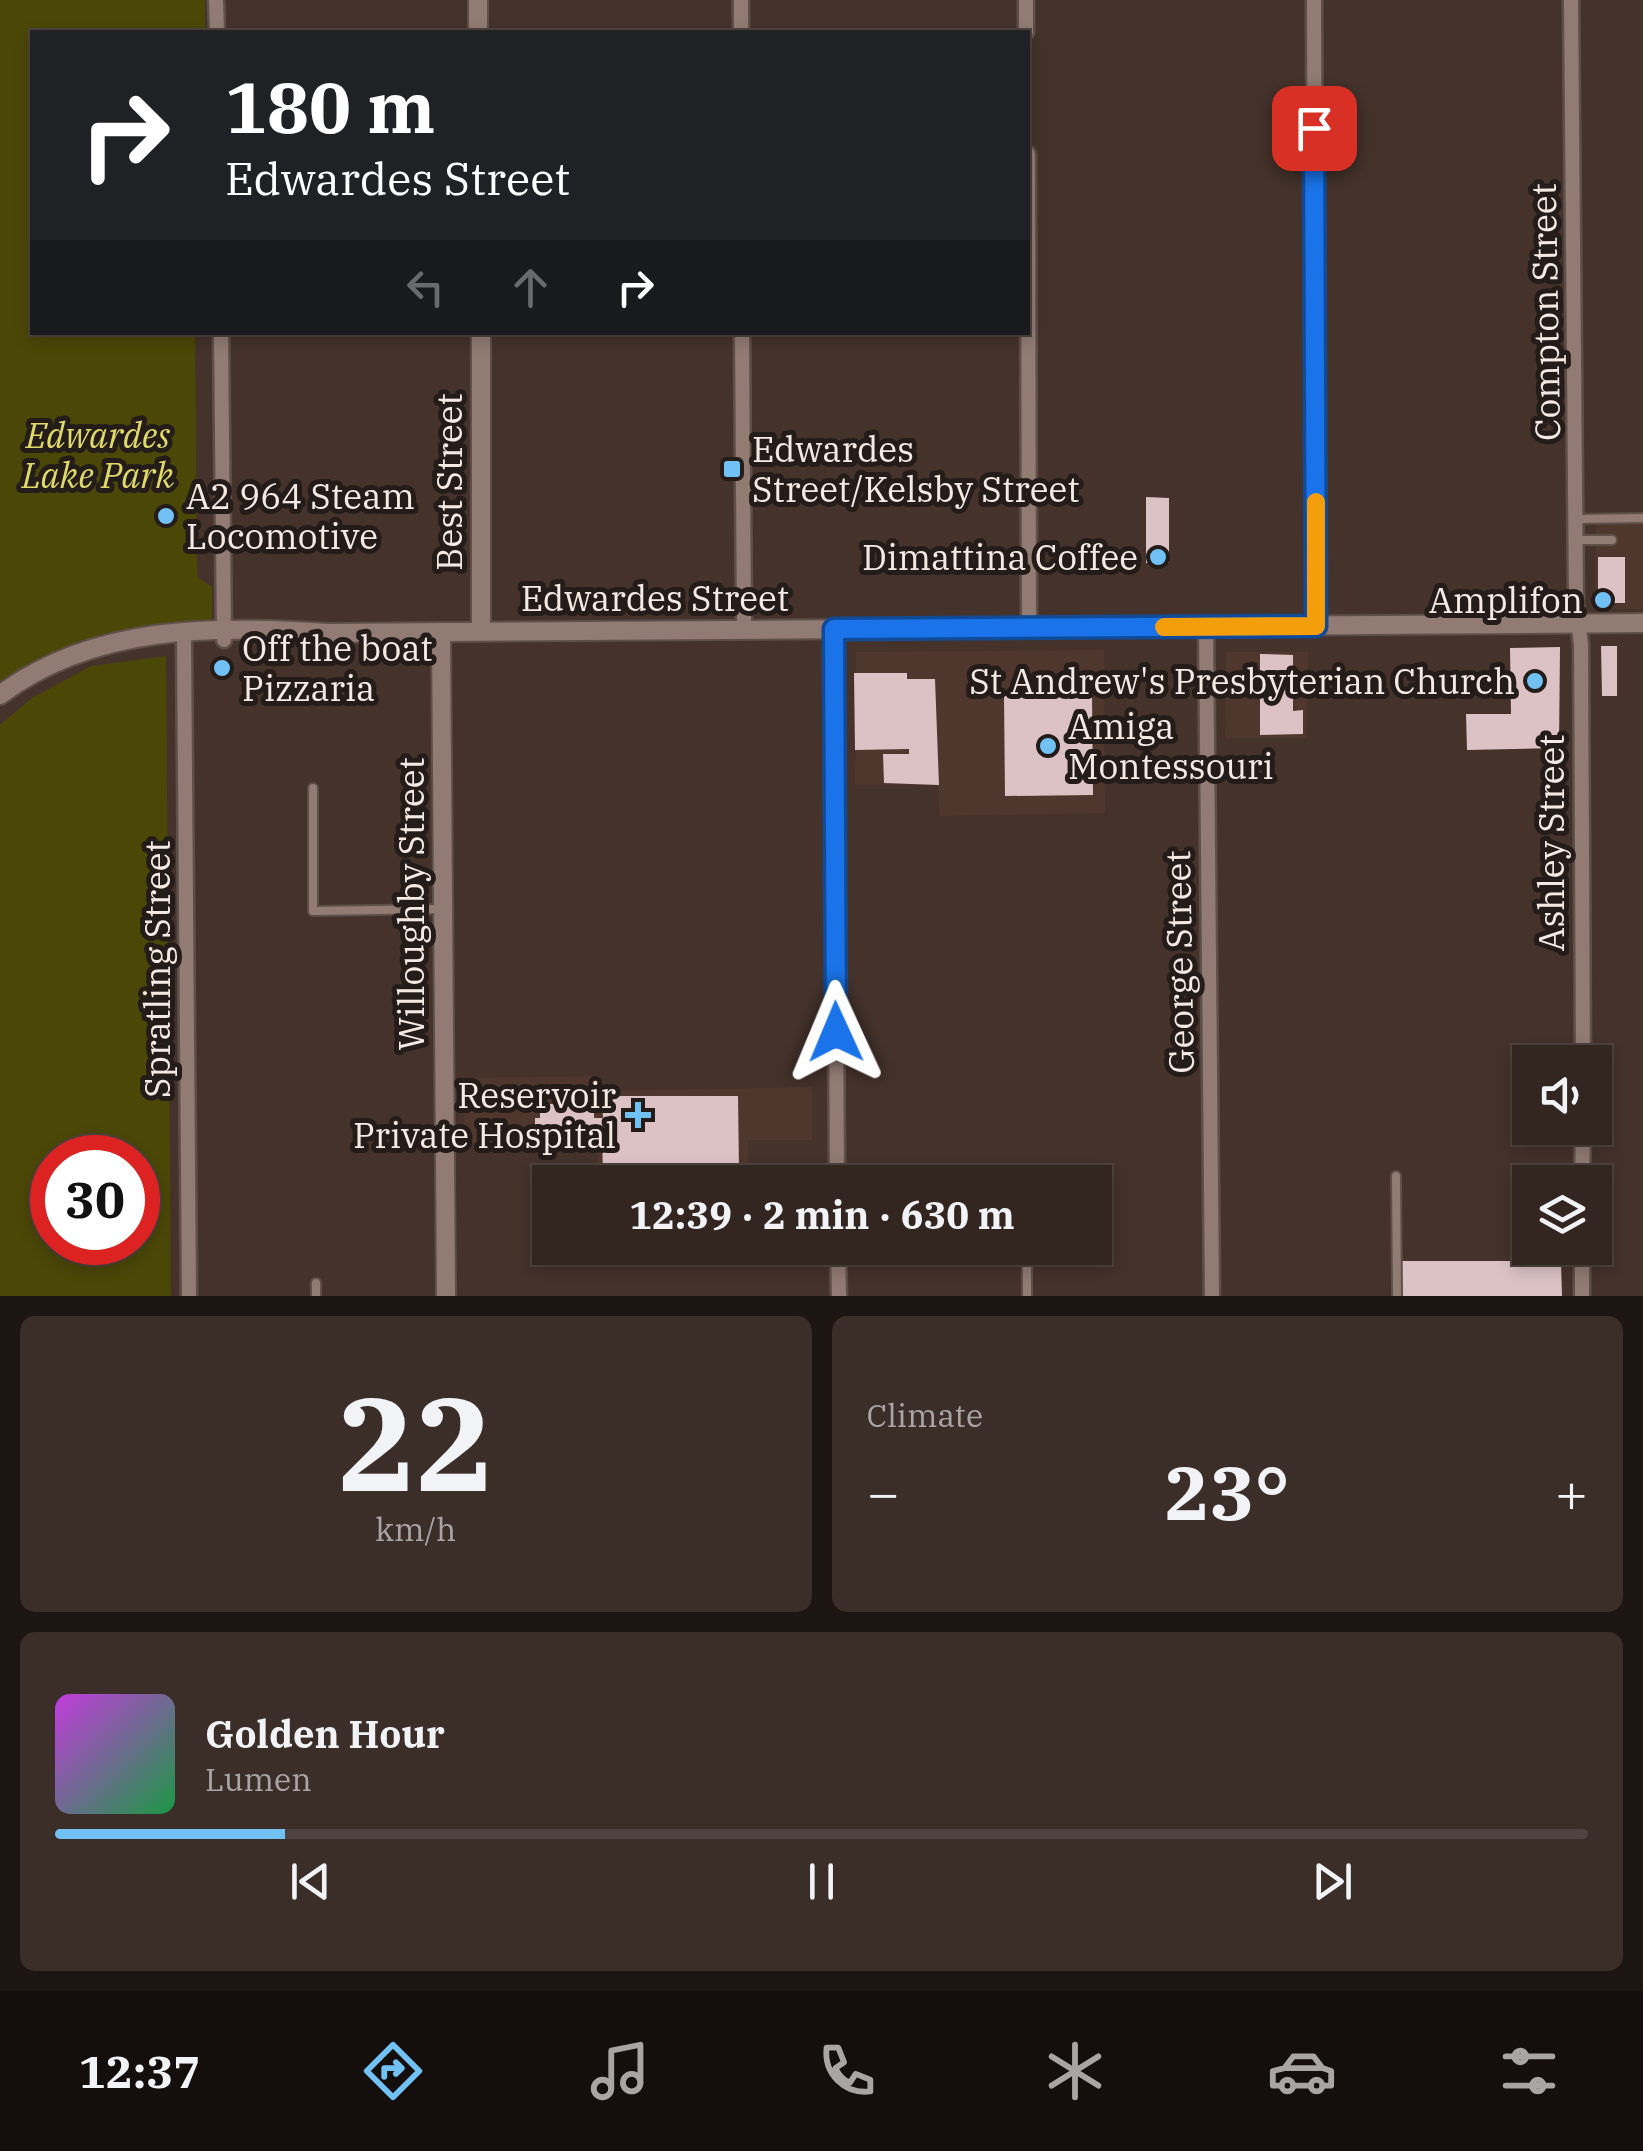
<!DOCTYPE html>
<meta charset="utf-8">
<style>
:root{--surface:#332620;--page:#3b2e29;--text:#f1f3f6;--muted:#a9a5a5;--line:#4e433e;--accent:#72c1f5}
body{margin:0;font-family:"IBM Plex Serif",serif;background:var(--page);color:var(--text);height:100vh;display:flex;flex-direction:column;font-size:38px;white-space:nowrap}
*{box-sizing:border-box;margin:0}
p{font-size:32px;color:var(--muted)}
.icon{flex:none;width:55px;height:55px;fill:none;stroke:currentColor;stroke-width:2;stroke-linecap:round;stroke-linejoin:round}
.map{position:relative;height:1296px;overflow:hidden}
.drawer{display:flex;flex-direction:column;gap:20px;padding:20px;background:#1c1512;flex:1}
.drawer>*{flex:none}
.guide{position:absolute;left:30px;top:30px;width:1000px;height:305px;border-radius:0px;box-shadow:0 5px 15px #0003,0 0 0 2px var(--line);background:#202124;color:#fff;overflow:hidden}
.controls{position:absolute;left:1512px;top:1045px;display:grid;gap:20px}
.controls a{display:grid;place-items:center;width:100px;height:100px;border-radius:0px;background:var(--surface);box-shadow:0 5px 15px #0003,0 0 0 2px var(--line);font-size:50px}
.speed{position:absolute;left:30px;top:1135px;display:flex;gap:20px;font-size:50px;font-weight:700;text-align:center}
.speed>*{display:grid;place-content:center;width:130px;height:130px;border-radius:50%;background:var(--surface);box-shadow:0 5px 15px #0003,0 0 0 2px var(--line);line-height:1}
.speed .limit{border:15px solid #d22;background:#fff;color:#111}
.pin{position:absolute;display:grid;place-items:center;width:85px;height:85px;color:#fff;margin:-42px;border-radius:20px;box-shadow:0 5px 15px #0006}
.me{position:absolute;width:110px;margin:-55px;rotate:359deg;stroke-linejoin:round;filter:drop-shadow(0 0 8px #0008)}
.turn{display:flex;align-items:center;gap:35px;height:210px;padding:0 30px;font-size:45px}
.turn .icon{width:130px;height:130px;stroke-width:2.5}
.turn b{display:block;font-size:70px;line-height:85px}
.lanes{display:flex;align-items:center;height:95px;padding:0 30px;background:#0003;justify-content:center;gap:50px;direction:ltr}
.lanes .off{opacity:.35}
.big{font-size:75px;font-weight:700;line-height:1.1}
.drawer .card{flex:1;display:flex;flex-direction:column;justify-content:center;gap:15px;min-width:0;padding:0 35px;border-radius:15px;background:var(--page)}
.drawer .dial{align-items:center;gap:0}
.dial b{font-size:130px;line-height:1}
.song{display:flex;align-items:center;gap:30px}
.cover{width:120px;height:120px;border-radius:15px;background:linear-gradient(135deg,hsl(290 70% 55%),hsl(140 70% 35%))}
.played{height:10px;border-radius:5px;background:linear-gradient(90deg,var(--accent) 15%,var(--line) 15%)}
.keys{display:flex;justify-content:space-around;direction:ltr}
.heat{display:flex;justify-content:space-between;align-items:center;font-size:55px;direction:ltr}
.drawer .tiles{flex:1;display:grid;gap:20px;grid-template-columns:1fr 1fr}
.card:last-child{grid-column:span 2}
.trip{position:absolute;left:532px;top:1165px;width:580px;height:100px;border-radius:0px;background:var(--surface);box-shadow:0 5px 15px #0003,0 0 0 2px var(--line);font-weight:700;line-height:100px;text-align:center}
.tabs{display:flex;height:160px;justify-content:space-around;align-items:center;background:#140f0d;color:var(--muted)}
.tabs .icon{width:70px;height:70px}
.tabs .active{color:var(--accent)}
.tabs b{font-size:45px;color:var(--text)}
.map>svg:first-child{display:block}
.built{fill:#50372d}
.green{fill:#4b4707;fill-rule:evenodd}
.building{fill:#dcc2c5}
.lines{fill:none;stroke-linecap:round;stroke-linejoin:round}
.service-casing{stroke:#5f4f49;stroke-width:12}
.minor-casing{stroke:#5f4f49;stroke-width:19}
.tertiary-casing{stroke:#5f4f49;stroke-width:22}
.service{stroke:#917b73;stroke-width:8}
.minor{stroke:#917b73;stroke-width:14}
.tertiary{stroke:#917b73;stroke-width:18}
.route-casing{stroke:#114b97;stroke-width:25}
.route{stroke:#1a73e8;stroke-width:18}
.slow{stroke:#f59e0b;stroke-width:18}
.poi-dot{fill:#72c1f5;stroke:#241c19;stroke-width:4}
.labels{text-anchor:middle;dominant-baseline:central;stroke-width:10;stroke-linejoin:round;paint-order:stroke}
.street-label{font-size:35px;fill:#f5e9e4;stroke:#241c19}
.park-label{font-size:35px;font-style:italic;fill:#ded969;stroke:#241c19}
.poi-label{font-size:35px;fill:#f5e9e4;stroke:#241c19;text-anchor:start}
</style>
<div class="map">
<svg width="1643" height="1296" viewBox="0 0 1643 1296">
<rect width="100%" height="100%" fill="#44322b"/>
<!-- built -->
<path class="built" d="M1596,516H1643V609H1596Z
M1104,650L1105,813L939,816L938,785H855L856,652Z
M1226,652H1308L1307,738H1225Z
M600,1076L601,1091L812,1087V1140H748V1173L598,1176L597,1142L465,1143L463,1078Z"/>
<!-- green -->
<path class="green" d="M0,0H205V32H32V332L195,333L197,577L212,587V619L90,638L16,673L0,687Z
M166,656L171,1296H0V725L32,698L91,666ZM52,1158H138V1242H52Z"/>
<!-- building -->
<path class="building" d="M1146,497L1169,498V563H1146Z
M1598,557H1625V603H1598Z
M1601,646H1617V696H1602Z
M1560,647L1559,748L1467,750L1466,714H1511L1510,648Z
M1260,654L1293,655V711L1303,710V734L1260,735Z
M854,673H907V679H935L939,785L884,783L883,754H909V749L855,750Z
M1092,695L1093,795L1005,796L1004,696Z
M602,1096H738L739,1171L649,1172L648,1164H642V1171L603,1172L602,1139L535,1141V1118H540V1104H594V1118H603Z
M1401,1261H1561L1562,1296H1402Z"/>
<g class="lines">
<!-- service casing -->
<g class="service-casing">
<path id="service" d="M1576,519L1643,518
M1576,540H1612
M313,788V911L443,909
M1396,1176L1397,1296
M1028,1182V1179
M316,1283V1296
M1027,1296V1248"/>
</g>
<!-- minor casing -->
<g class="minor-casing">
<path id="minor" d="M216,0L217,32
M741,0V32
M1026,0V32
M1314,0L1316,626
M1571,0L1576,603L1581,645L1583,1062
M1028,154L1029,627
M221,332L224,640
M742,332L744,629
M1206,627L1212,1296
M834,629L837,1182
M184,642L189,1296
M1582,1182L1583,1128
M838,1248L839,1296
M1582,1248V1296"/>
</g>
<!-- tertiary casing -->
<g class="tertiary-casing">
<path id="tertiary" d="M478,0V32
M481,631V332
M441,632L446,1296
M0,695C93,625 215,625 327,633L1643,623"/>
</g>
<!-- service -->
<use href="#service" class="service"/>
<!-- minor -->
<use href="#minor" class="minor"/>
<!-- tertiary -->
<use href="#tertiary" class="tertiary"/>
</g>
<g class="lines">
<!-- route casing -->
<g class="route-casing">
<path id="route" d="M836,1032L834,629L1316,626L1314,128"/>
</g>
<!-- route -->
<use href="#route" class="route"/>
<!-- slow -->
<path class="slow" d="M1164,627L1316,626V502"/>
</g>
<!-- markers -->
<g class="poi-dot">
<rect x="722" y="459" width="20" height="20" rx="5"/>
<circle cx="166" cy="516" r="10"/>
<circle cx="1158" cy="557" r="10"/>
<circle cx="1603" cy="600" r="10"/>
<circle cx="222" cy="668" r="10"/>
<circle cx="1535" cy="681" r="10"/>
<circle cx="1048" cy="746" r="10"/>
<path d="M633 1100h10v10h10v10h-10v10h-10v-10h-10v-10h10z"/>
</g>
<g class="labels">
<!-- street labels -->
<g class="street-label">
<text transform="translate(1545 312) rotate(-91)">Compton Street</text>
<text transform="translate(449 482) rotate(-90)">Best Street</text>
<text x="655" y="598">Edwardes Street</text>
<text transform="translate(1551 843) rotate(-90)">Ashley Street</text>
<text transform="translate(411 904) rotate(-90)">Willoughby Street</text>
<text transform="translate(1179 962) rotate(-91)">George Street</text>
<text transform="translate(157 969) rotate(-90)">Spratling Street</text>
</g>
<!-- park labels -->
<g class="park-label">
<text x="98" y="435">Edwardes<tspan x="98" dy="40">Lake Park</tspan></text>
</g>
<!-- poi labels -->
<g class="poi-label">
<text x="752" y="449">Edwardes<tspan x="752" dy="40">Street/Kelsby Street</tspan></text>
<text x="186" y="496">A2 964 Steam<tspan x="186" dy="40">Locomotive</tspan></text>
<text x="1138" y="557" text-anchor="end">Dimattina Coffee</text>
<text x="1583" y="600" text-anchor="end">Amplifon</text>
<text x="242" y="648">Off the boat<tspan x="242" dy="40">Pizzaria</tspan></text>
<text x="1515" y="681" text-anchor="end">St Andrew's Presbyterian Church</text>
<text x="1068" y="726">Amiga<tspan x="1068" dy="40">Montessouri</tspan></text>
<text x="616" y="1095" text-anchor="end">Reservoir<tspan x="616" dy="40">Private Hospital</tspan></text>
</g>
</g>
</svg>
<div class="controls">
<a><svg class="icon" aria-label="sound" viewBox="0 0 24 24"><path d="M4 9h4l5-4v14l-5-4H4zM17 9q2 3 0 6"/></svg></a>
<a><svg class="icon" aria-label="layers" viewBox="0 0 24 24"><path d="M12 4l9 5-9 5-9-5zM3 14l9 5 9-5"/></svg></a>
</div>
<div class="speed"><div class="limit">30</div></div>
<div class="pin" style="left:1314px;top:128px;background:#d93025"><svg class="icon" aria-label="arrive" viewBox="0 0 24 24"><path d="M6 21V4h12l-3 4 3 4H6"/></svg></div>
<svg class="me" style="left:836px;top:1032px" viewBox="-20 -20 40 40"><path d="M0-17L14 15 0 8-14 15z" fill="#1a73e8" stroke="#fff" stroke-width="4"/></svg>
<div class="trip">12:39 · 2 min · 630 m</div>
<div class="guide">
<div class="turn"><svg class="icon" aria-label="right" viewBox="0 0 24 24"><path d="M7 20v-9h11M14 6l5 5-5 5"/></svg><div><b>180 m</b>Edwardes Street</div></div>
<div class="lanes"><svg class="icon off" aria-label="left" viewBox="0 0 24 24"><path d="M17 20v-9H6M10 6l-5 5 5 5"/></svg><svg class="icon off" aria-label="ahead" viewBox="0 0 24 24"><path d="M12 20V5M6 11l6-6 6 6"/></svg><svg class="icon" aria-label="right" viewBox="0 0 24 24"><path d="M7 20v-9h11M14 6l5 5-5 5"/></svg></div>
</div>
</div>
<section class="drawer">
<div class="tiles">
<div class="card dial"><b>22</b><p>km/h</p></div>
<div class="card"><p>Climate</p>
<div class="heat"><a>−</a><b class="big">23°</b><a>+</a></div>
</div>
<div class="card">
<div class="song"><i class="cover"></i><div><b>Golden Hour</b><p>Lumen</p></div></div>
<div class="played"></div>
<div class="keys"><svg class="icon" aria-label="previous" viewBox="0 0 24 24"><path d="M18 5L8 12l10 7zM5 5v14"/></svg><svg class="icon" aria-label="pause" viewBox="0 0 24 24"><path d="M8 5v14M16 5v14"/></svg><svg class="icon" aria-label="next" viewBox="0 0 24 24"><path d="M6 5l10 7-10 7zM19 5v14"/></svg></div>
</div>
</div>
</section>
<nav class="tabs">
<b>12:37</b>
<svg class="icon active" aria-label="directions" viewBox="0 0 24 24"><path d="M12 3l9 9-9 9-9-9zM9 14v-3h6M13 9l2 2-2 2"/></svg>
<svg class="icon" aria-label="music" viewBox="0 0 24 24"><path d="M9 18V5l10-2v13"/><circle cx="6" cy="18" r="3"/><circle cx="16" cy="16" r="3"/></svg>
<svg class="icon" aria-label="phone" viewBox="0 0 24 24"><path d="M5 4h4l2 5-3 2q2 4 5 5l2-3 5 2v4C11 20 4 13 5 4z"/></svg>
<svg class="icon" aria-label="climate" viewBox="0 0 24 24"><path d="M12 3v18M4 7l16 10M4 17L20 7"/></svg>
<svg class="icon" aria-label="car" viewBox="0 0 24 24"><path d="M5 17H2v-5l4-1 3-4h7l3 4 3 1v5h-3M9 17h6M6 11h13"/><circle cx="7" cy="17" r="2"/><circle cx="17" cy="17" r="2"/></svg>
<svg class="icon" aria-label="filters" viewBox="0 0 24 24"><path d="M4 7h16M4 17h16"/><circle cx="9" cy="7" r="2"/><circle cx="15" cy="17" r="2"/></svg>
</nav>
